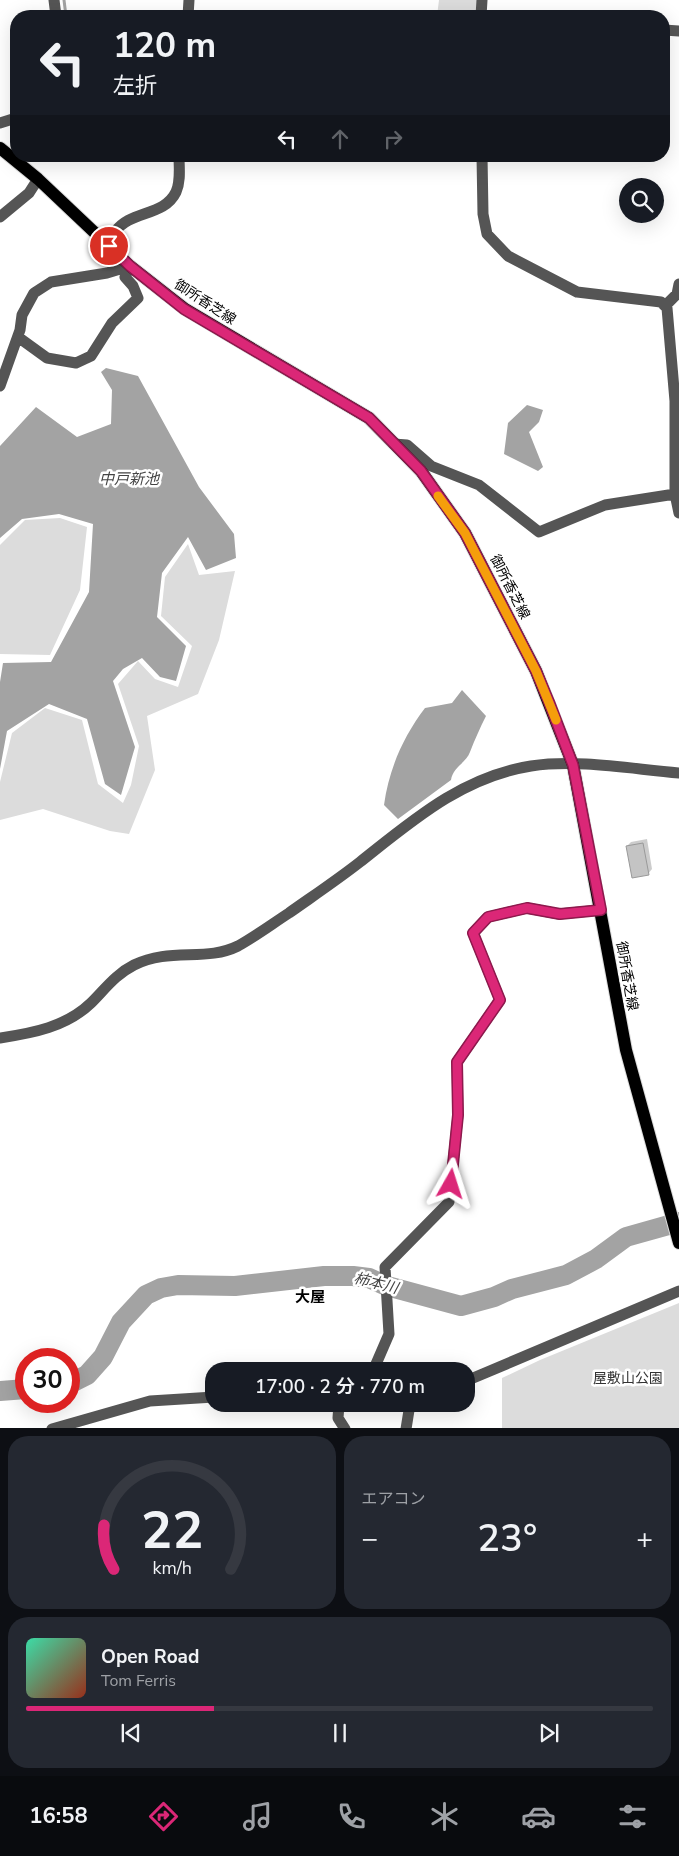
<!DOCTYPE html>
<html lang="ja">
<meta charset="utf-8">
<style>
:root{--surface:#171b24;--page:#242831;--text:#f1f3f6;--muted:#9ea1a6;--line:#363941;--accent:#db2777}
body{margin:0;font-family:"Nunito Sans","Noto Sans JP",sans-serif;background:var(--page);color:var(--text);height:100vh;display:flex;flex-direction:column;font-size:19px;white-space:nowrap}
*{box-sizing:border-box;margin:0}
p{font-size:16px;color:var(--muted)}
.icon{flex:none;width:28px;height:28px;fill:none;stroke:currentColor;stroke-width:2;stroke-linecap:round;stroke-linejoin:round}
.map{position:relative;height:1428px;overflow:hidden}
.details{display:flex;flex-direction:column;gap:8px;padding:8px;background:#0d0f14;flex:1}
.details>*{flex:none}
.top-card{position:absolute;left:10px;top:10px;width:660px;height:152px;border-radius:20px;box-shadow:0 5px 20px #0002;background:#171b24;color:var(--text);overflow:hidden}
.buttons{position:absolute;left:619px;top:178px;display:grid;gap:10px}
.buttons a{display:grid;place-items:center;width:45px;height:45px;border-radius:50%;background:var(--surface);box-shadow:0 5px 20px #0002;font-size:25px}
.speed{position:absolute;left:15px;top:1348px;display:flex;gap:10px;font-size:25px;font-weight:700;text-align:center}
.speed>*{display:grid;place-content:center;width:65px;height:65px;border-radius:50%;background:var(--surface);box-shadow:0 5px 20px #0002;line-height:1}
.speed .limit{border:8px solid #d22;background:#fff;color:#111}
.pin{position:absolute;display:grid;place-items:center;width:42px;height:42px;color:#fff;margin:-21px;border:2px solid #fff;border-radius:50%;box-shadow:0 1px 5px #0007}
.me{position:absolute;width:55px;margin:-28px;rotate:6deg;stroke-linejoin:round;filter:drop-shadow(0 0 4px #0008)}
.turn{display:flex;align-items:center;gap:18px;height:105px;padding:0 20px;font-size:22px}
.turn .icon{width:65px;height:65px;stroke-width:2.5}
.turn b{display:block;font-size:35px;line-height:42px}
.lanes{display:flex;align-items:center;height:48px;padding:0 20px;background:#0003;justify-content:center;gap:25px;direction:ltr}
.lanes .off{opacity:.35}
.big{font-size:38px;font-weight:600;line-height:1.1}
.details .card{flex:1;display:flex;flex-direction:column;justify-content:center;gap:8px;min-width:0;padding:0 18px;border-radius:20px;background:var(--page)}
.details .dial{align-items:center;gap:0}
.dial svg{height:130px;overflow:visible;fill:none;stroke:var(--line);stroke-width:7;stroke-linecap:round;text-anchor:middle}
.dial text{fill:var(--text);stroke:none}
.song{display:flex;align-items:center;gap:15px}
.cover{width:60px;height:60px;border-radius:8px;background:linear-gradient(135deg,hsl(160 70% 55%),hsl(10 70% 35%))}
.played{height:5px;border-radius:2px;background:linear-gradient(90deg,var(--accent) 30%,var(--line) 30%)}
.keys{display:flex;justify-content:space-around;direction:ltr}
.heat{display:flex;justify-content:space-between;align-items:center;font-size:28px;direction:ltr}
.details .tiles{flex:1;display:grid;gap:8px;grid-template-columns:1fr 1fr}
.card:last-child{grid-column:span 2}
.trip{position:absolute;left:205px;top:1362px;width:270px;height:50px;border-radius:20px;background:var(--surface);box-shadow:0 5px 20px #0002;font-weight:600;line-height:50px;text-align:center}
.tabs{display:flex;height:80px;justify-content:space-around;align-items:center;background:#090b0e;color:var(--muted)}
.tabs .icon{width:35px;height:35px}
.tabs .current{color:var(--accent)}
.tabs b{font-size:22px;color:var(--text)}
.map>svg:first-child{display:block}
.green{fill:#dcdcdc}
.water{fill:#a3a3a3}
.shadow{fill:#0003}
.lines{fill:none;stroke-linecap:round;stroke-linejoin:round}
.stream{stroke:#a3a3a3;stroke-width:3}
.river{stroke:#a3a3a3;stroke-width:20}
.building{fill:#c4c4c4;stroke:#999}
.major-casing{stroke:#dbdbdb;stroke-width:14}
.minor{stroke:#555;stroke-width:11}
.major{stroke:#000;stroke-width:12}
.route-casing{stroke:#8e194d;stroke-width:12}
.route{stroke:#db2777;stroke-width:9}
.slow{stroke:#f59e0b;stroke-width:9}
.labels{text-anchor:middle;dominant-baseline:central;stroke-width:5;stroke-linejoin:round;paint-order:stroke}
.street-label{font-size:14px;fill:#000;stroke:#fff}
.park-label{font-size:14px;fill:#333;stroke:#fff}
.water-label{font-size:15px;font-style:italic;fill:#444;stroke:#fff}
.neighbourhood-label{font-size:15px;font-weight:bold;fill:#000;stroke:#fff}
</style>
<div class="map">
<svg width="679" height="1429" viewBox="0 0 679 1429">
<rect width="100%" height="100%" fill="#fff"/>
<!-- green -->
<path class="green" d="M439,0H478V16H437Z
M60,518L87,527L80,590L50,655L0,654V545L25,520Z
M188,544L199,575L235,571L219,640L198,694L147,716L155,770L129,834L110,831L43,809L0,820V782L12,733L45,708L82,720L98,784L123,803L131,785L139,746L118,684L138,661L155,679L178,687L192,646L161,616L165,577Z
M679,1303V1428H502V1378L540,1360Z"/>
<!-- water -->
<path class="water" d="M106,368L138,376L199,487L234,534L236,558L206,570L188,537L162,573L157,617L186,646L176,681L160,677L142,658L123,669L113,681L135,747L121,795L105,784L87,719L49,704L7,731L0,769V682L3,663L51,662L89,592L93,524L59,514L22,519L0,538V446L36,407L77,437L111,424L112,390L101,372Z
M527,405L543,410L539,422L529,432L543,467L538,471L504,454L508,423Z
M462,690L486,716C480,728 475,739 470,752C466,763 453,767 451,780L398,819L384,805C389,769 403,737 425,708L452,703Z"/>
<!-- shadow -->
<path class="shadow" d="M647,839L652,869L648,874L627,846L631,842Z"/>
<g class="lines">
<!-- stream -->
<path class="stream" d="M64,0L66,16
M50,160L51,156"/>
<!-- river -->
<path class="river" d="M69,1384L87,1375L103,1357L121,1322L146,1295L161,1288L178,1285L235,1286L324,1276H353L369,1278L387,1286L461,1306L494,1297L512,1289L566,1275L596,1259L626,1237L679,1222
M0,1391L26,1389"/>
</g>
<!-- building -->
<path class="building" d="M643,843L649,875L632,878L626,846Z"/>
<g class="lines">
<!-- major casing -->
<g class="major-casing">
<path id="major" d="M0,148L38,179L130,266L185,309L369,418L421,471L465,533L536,671L573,765L626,1050L679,1243"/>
</g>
<!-- minor -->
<path class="minor" d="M54,0L56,16
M188,16L189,0
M481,16L482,0
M664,30L679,31
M0,123L16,118
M482,156L483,214L487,234L508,256L577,292L661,302L667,308L675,401V494L679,513
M0,217L29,193L38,179
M109,246C111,242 113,236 115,232C130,210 164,217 176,192C181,181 179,167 179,156
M665,306L677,294L679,284
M18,337L47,358L76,363L91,356L112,323L138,298L133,286L125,277L130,266
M0,386L20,330L22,315L34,293L51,282L107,273L130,266
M394,444L407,445L431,466L479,485L539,532L605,505L675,494
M0,1038C33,1033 66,1027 91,1003C105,989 116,974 134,965C170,947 206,962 238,946C256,936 272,924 289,913C313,896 337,880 360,862C413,820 462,777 531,766C579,759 631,769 679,773
M373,1371L389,1334L385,1267L449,1202L458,1115L457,1062L500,1000L473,933L488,917L527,908L559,914L601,910
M466,1381L679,1291
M339,1404L338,1418L345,1429
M52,1429L150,1401L214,1397
M406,1429L410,1404"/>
<!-- major -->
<use href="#major" class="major"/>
</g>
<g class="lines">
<!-- route casing -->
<g class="route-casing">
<path id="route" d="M109,246L130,266L184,309L369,418L421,471L465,533L536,671L549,702L573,765L601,910L560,914L527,908L488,917L473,933L500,1000L457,1062L458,1115L451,1184"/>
</g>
<!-- route -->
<use href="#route" class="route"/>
<!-- slow -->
<path class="slow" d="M438,496L465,533L536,671L556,720"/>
</g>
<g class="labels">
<!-- street labels -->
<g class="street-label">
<text transform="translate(205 302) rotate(33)">御所香芝線</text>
<text transform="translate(510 587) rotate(63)">御所香芝線</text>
<text transform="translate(627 976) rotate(80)">御所香芝線</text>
</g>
<!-- park labels -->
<g class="park-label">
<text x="628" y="1378">屋敷山公園</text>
</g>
<!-- water labels -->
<g class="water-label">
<text x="129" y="479">中戸新池</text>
<text transform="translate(376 1283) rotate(14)">柿本川</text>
</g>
<!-- neighbourhood labels -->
<g class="neighbourhood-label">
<text x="310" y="1297">大屋</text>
</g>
</g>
</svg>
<div class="buttons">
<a><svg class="icon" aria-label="search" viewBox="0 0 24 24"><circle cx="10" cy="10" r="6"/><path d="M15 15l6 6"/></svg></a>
</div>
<div class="speed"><div class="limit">30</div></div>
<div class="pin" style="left:109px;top:246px;background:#d93025"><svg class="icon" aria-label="arrive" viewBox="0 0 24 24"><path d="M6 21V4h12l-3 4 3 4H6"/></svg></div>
<svg class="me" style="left:451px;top:1184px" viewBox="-20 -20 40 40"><path d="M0-17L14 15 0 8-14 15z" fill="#db2777" stroke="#fff" stroke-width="4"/></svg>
<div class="trip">17:00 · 2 分 · 770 m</div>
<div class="top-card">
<div class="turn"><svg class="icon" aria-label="left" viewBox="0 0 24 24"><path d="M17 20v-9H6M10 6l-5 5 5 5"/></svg><div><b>120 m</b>左折</div></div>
<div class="lanes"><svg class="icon" aria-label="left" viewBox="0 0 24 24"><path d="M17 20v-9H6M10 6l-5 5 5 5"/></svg><svg class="icon off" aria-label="ahead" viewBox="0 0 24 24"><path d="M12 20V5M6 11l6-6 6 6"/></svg><svg class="icon off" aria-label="right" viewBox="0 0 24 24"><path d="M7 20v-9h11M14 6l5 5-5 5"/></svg></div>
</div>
</div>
<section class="details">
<div class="tiles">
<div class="card dial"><svg viewBox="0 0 100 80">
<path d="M14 69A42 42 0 1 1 86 69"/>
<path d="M14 69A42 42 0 0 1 8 42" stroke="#db2777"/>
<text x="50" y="56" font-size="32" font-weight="700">22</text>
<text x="50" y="72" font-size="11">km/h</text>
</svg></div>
<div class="card"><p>エアコン</p>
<div class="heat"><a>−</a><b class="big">23°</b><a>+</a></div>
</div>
<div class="card">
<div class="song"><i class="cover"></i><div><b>Open Road</b><p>Tom Ferris</p></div></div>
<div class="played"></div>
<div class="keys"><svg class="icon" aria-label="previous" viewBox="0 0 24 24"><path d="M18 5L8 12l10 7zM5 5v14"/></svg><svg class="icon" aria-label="pause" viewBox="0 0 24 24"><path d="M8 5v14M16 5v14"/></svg><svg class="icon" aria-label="next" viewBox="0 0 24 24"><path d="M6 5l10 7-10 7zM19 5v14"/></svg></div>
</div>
</div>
</section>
<nav class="tabs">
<b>16:58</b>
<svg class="icon current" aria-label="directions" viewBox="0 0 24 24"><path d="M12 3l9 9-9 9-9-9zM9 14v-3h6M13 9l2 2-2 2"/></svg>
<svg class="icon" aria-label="music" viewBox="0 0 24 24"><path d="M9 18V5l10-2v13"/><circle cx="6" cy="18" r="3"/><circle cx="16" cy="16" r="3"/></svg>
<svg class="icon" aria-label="phone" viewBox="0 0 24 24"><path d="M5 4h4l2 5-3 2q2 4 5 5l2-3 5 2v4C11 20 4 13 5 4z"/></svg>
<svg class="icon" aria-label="climate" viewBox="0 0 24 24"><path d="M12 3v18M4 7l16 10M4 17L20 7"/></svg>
<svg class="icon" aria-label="car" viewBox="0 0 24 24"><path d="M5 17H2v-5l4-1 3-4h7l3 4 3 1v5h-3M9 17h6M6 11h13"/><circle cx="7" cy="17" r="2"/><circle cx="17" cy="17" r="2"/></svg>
<svg class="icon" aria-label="filters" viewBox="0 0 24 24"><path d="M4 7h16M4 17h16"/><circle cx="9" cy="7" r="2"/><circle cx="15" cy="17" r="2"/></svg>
</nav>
